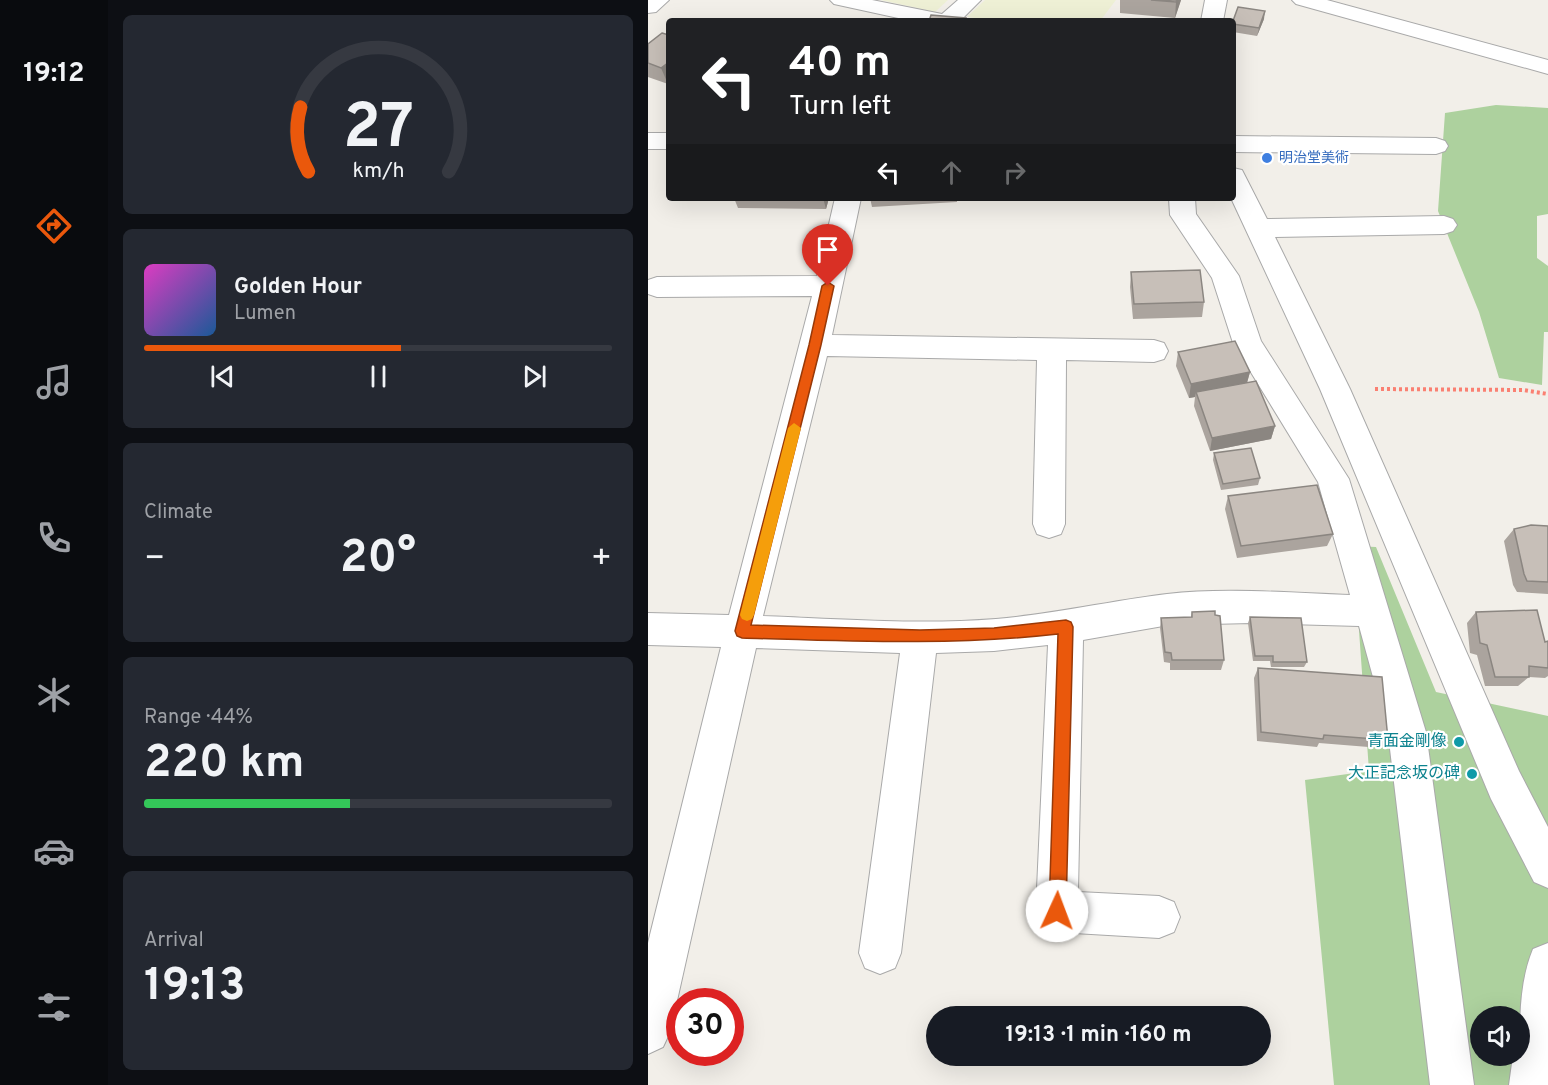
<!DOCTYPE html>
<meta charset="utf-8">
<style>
:root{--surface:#171b24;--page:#242831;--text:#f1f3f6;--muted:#9ea1a6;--line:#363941;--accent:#ea580c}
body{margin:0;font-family:Overpass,"Noto Sans JP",sans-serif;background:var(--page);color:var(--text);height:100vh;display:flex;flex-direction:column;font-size:22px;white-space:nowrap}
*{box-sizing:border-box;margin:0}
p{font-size:20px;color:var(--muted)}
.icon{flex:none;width:33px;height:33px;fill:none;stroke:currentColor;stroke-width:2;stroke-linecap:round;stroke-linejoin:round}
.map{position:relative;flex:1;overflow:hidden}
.sheet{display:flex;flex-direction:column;gap:15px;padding:15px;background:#0d0f14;width:540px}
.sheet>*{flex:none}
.top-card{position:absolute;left:18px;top:18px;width:570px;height:183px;border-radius:6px;box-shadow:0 6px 24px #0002;background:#202124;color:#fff;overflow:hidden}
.buttons{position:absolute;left:822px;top:1006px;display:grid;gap:12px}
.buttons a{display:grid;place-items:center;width:60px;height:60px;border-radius:50%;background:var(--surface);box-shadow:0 6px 24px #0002;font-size:30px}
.speed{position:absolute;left:18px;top:988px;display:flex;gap:12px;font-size:30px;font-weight:700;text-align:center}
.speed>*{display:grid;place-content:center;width:78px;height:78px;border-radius:50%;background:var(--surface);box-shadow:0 6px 24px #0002;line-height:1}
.speed .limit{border:9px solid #d22;background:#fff;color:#111}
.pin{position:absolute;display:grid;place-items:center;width:51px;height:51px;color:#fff;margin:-62px -26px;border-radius:50% 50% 50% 0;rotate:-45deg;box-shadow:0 0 6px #0007}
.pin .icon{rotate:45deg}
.me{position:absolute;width:66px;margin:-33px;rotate:2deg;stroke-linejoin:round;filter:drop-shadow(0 0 4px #0008)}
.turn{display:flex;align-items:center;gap:21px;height:126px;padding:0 24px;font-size:27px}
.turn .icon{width:78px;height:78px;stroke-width:2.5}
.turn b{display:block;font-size:42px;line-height:51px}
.lanes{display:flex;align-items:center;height:57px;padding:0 24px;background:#0003;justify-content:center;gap:30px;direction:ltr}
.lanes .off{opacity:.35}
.big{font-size:45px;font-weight:700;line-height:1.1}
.sheet .tile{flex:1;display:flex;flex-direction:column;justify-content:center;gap:9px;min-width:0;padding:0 21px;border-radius:9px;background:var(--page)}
.sheet .dial{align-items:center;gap:0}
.dial svg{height:156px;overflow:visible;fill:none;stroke:var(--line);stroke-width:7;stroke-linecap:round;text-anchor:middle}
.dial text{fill:var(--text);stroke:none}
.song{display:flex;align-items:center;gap:18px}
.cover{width:72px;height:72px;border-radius:9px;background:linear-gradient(135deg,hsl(310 70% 55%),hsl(210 70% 35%))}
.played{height:6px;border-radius:3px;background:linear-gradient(90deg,var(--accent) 55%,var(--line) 55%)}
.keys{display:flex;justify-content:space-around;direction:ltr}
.heat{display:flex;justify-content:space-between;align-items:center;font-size:33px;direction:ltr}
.charge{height:9px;border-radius:4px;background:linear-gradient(90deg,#34c759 44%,var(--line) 0)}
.trip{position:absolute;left:278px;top:1006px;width:345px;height:60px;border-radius:30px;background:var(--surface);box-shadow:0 6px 24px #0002;font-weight:700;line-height:60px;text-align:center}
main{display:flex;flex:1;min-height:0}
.menu{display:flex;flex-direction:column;width:108px;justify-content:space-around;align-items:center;background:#090b0e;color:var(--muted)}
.menu .icon{width:42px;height:42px}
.menu .active{color:var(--accent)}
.menu b{font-size:27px;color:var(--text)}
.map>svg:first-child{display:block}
.farmland{fill:#eef0d5}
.forest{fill:#add19e;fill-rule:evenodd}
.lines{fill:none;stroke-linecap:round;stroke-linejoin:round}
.minor-casing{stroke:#a9a9a9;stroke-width:2}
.path{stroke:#fa8072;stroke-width:4;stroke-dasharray:3 3;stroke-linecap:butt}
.minor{fill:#fff;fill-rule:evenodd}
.wall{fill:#aba49e}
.shaded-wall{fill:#8b8681}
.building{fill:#c7bfb8;stroke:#8b8681;stroke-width:1.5}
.route{fill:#ea580c;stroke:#983908;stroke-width:1.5}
.slow{fill:#f59e0b}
.shop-dot{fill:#3f7fe0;stroke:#fff;stroke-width:2}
.culture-dot{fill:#0f9aa8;stroke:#fff;stroke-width:2}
.labels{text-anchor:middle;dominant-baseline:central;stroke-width:4.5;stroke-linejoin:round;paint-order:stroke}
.far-shop-label{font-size:14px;fill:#366cbe;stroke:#fff;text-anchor:start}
.culture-label{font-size:16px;fill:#0d838f;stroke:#fff;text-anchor:end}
</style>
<main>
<nav class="menu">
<b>19:12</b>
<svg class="icon active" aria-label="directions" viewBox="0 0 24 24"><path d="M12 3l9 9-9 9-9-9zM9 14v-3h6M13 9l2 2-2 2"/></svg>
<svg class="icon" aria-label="music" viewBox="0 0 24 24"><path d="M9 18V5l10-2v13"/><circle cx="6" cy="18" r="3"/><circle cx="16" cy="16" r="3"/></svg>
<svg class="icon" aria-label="phone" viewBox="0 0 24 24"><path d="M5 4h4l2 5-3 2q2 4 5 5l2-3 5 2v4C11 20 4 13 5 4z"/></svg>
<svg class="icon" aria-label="climate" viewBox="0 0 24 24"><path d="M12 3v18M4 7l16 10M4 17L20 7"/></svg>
<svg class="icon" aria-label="car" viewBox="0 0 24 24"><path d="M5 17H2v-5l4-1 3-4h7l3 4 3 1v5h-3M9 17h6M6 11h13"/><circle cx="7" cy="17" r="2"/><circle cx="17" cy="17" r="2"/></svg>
<svg class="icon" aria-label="filters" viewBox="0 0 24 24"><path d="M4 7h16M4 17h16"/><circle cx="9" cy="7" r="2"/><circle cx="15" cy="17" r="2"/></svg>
</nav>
<section class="sheet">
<div class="tile dial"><svg viewBox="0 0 100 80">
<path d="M14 69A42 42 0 1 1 86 69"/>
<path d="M14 69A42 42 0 0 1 10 36" stroke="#ea580c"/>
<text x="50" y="56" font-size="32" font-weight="700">27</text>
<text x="50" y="72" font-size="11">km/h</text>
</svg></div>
<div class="tile">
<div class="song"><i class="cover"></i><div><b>Golden Hour</b><p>Lumen</p></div></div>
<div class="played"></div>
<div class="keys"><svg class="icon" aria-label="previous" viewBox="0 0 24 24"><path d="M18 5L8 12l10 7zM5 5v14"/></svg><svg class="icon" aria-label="pause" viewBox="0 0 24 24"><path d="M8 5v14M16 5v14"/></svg><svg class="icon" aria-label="next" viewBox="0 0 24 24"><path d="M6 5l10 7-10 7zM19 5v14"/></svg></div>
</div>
<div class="tile"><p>Climate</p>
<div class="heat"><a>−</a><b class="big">20°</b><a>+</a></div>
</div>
<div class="tile"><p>Range · 44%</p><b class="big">220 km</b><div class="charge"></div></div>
<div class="tile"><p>Arrival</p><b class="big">19:13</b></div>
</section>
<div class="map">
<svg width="900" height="1085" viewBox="0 0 900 1085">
<rect width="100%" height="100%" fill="#f2efe9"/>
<!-- farmland -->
<path class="farmland" d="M233,0H300L287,12Z
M337,0H468L452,21H347L319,17Z"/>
<!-- forest -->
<path class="forest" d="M848,105L900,108V214L889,216V258L900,266V332H896L894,385L851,378L831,312L790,211L797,113Z
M705,546L728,547L788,692L900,716V1085H686L657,780L721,771ZM832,1017H872V1056H832Z"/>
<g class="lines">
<!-- minor casing -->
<g class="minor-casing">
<path id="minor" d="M0,0H21L8,12L0,13Z
M182,0H224L294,14L310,0H333L312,21H264L186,4Z
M557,0H579L575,21H553Z
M644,0H679L900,60V74L648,4Z
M0,133H21V149H0Z
M585,136L788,138L797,141L800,146L797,151L788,154L585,152Z
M585,168L594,170L619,219L796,216L805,219L809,225L805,231L796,234L627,237L702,389L871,771L900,827V888L886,882L843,799L672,389L583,198H585Z
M187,198H213L184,335L506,340L516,343L520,351L516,359L506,362L418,360L417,524L413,534L401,538L389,534L385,524L389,360L179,356L115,616C192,619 271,625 348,619C406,614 462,601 519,594C576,587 644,593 702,595L670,482L585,343L564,278L522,215L521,198H547L548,214L591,276L613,341L701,479L778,732L826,1085H782L740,732L711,626L603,623L521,625L435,640L430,892L511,896L526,902L532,917L526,932L511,938L409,932L394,926L388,911L400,645L346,651L288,653L253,953L247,968L232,974L217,968L211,953L252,653L108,648L22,1032L15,1047L0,1054V943L73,647L0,645V613L81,615L164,296L9,297L0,294V280L9,277L169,276Z
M900,943V1085H861L865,1056H872C872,1020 871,983 885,949Z"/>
</g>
<!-- path -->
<path class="path" d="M727,389L875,390L900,394"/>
<!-- minor -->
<use href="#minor" class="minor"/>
</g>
<!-- wall -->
<path class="wall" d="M472,0H533L527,18L472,13Z
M616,19L609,36L585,32V24Z
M21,35V83L20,84L0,77V44Z
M86,198H181L178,209L90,208Z
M222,198H309V202L224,207Z
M483,272L556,302L554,317L485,319L482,287Z
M530,352L602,372L599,383L627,426L623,439L562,451L546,406L547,397L541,398L528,366Z
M566,453L612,478L610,485L573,490L565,460Z
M580,496L685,534L679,546L589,558L577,509Z
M900,526V594L869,592L865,585L856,541L866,529Z
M544,612L567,615L576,660L573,670H522V663L516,662L512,628L513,618L543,617Z
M828,612L897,642L900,641V676L897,678L881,677L870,686H837L829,655L822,653L819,623Z
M602,617L659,662L656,667H623L622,661H605L600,623Z
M610,668L740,740L733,748L671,743L669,747L609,741L606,678Z"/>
<!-- shaded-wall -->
<path class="shaded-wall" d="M529,0H533L527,18L528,2Z
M617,11L616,19L609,36L611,28Z
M21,62V83L20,84L13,68Z
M175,198H181L178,209Z
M602,372L598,386L548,392L547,397L541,398L543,384Z
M627,426L623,439L562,451L564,438Z"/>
<!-- building -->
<path class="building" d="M503,0H529L528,2Z
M590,7L617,11L611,28L585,24V21Z
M283,15L318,18L317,21H281Z
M14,33L21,35V62L13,68L0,63V44Z
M552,270L556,302L486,304L483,272Z
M587,341L602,372L543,384L530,352Z
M608,381L627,426L564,438L548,392Z
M603,448L612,478L575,484L566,453Z
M669,485L685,534L593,546L580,496Z
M883,525L900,526V582L879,581L876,574L866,529Z
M889,610L897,642L900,641V668L881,666V677H847L839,645L832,643L828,612Z
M567,611V615L572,616L576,660H524L523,653L517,652L513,618L544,617V612Z
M602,617L653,618L659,662H625V656H607Z
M610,668L734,677L740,740L676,735L675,739L613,732Z"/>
<!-- route -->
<path class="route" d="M180,282L186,286L173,345L103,625L272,630L346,628L418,620L423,622L425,627L418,911L415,917L409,920L403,917L401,911L410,634C304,646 201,641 94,638L89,636L87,631L161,345L174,286Z"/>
<!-- slow -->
<path class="slow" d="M146,423L153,428L106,615L104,619L99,621L94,619L92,615L140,428Z"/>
<!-- markers -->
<circle class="shop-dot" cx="619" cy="158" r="6"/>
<g class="culture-dot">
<circle cx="811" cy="742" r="6"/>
<circle cx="824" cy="774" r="6"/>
</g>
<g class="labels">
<!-- far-shop labels -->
<g class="far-shop-label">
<text x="631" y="158">明治堂美術</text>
</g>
<!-- culture labels -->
<g class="culture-label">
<text x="799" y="742">青面金剛像</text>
<text x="812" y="774">大正記念坂の碑</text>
</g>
</g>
</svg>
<div class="buttons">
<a><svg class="icon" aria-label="sound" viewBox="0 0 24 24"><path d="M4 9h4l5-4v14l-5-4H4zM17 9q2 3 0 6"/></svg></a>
</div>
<div class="speed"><div class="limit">30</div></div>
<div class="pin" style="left:180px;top:286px;background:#d93025"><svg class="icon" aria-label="arrive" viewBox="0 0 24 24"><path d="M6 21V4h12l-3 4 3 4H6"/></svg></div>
<svg class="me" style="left:409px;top:911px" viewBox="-20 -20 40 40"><circle r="19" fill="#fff"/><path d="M0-13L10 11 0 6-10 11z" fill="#ea580c"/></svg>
<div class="trip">19:13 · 1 min · 160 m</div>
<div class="top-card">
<div class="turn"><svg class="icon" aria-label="left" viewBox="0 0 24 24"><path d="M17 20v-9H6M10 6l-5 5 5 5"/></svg><div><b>40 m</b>Turn left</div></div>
<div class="lanes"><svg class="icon" aria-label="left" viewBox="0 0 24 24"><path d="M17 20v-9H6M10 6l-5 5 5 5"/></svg><svg class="icon off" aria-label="ahead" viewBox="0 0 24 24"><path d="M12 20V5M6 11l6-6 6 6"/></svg><svg class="icon off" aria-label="right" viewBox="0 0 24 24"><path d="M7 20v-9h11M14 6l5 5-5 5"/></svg></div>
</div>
</div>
</main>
